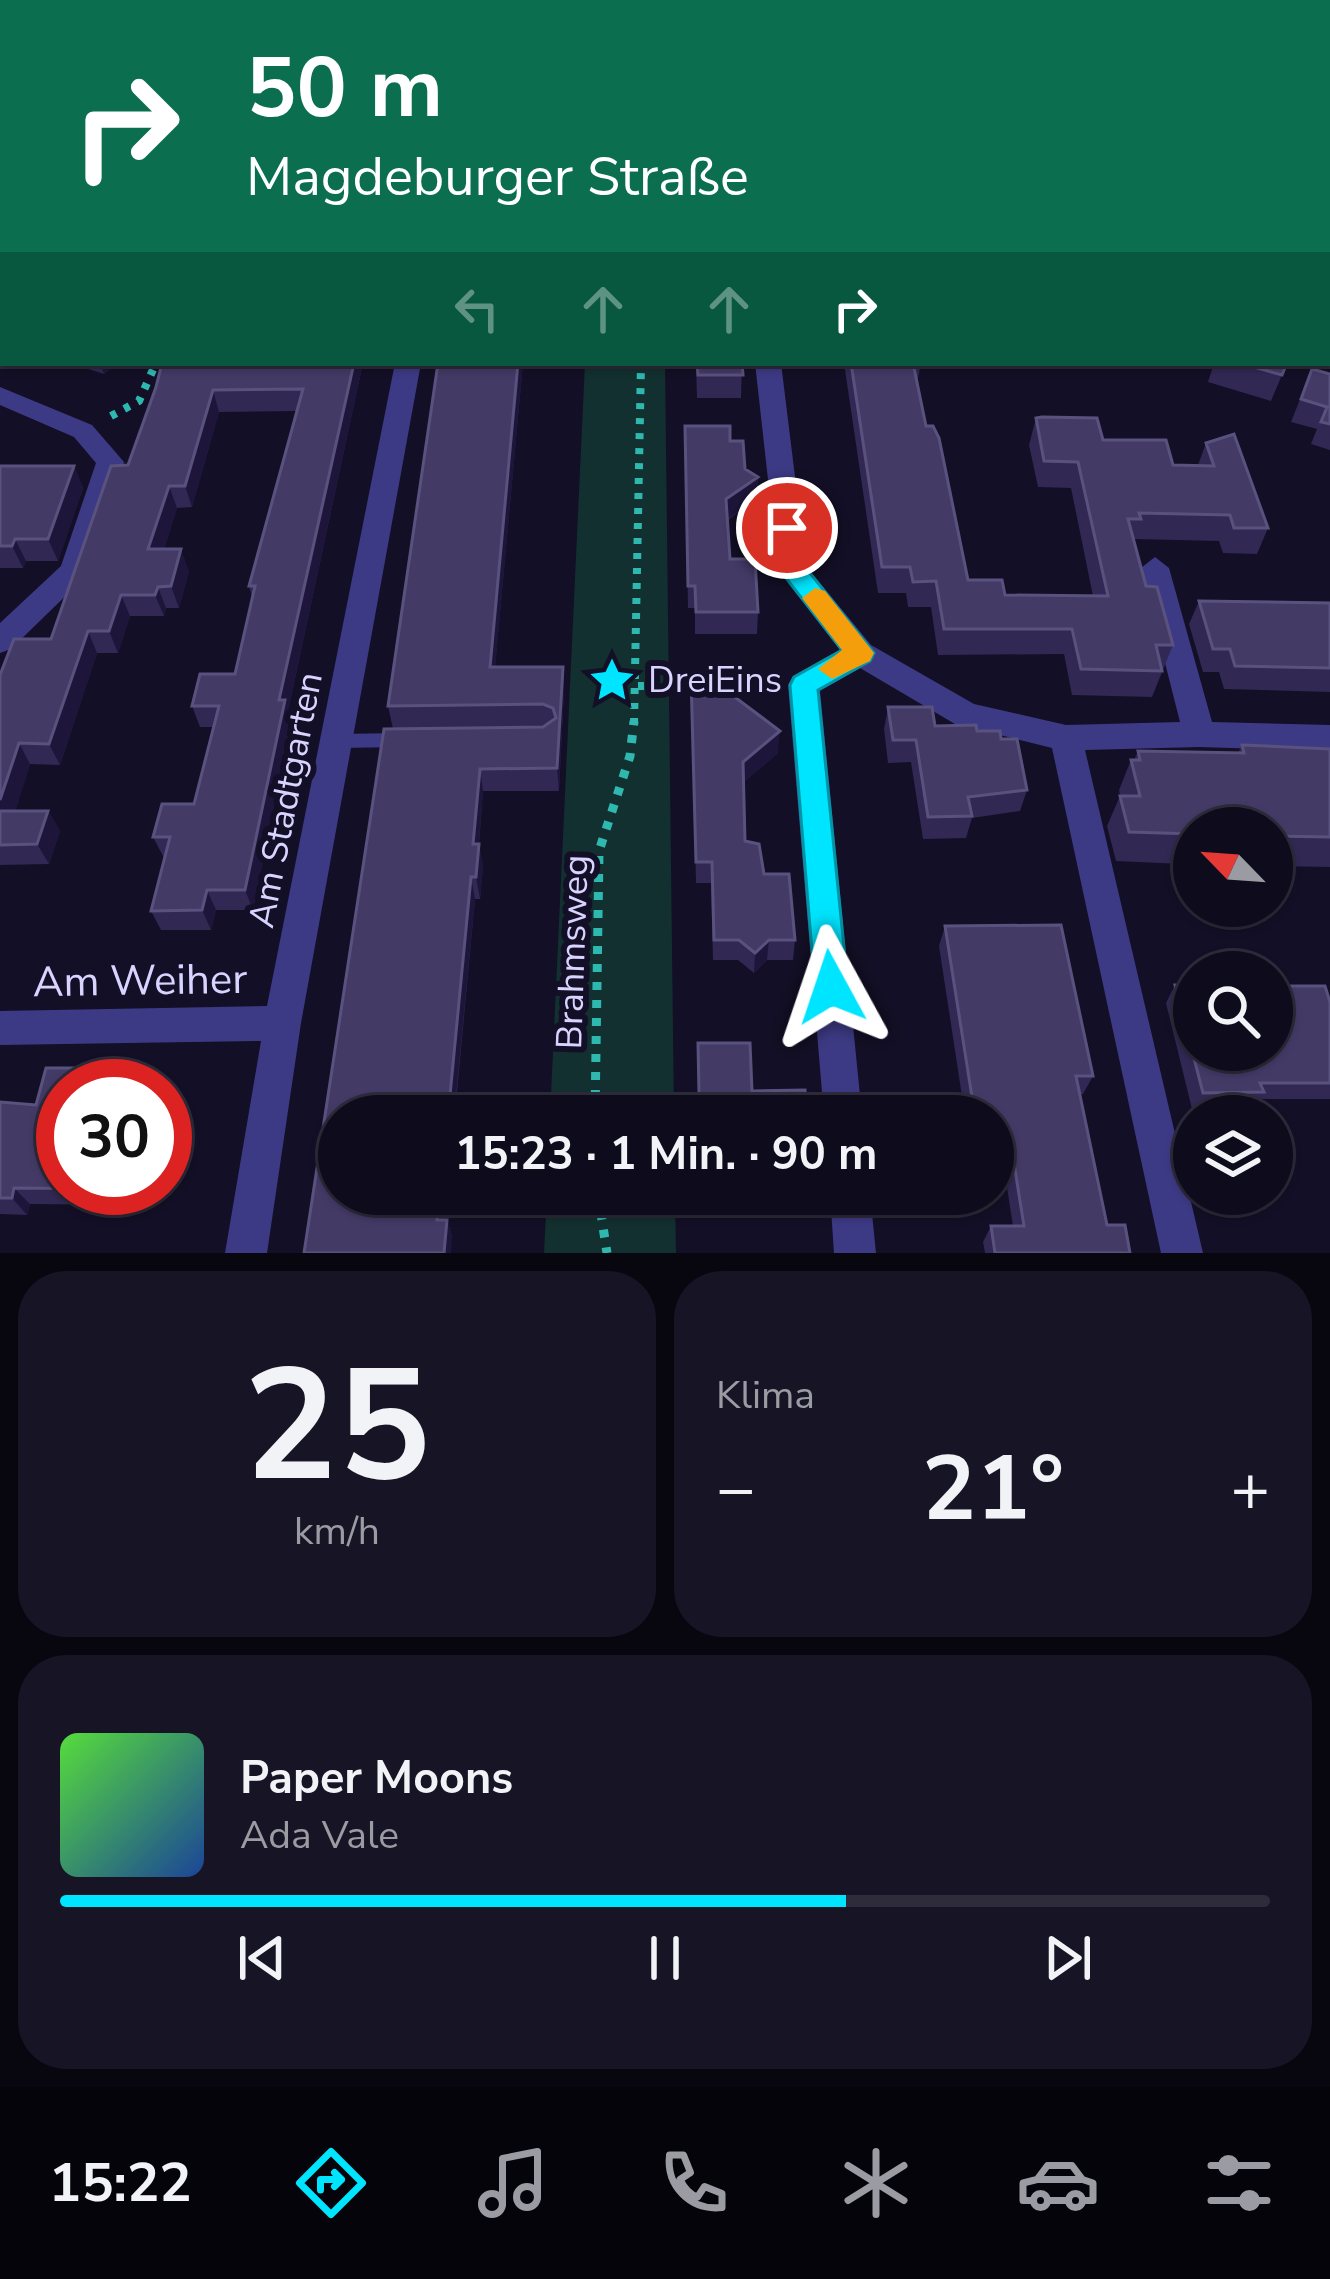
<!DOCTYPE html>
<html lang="de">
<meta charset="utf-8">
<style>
:root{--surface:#0e0b1c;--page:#171425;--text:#f1f3f6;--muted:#9b9ba3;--line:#2e2b3b;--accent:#00e5ff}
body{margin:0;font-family:"Nunito Sans",sans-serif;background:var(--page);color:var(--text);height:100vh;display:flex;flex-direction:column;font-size:45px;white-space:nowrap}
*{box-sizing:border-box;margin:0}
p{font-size:39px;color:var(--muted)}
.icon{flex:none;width:66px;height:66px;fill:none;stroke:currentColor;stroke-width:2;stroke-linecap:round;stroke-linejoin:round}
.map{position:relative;height:1253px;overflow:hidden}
.panel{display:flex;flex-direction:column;gap:18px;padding:18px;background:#08060f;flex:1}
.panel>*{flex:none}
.guide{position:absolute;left:0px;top:0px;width:1332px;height:366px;box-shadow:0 3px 9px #0004,0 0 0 3px var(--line);background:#0b6e4f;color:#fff;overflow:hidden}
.needle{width:78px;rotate:295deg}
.tools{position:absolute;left:1173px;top:807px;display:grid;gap:24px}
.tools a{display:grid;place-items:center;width:120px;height:120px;border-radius:50%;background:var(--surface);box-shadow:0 3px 9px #0004,0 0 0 3px var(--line);font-size:60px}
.speed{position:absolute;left:36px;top:1059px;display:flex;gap:24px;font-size:60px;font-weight:700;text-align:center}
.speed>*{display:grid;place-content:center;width:156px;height:156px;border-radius:50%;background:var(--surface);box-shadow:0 3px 9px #0004,0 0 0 3px var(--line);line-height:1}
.speed .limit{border:18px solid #d22;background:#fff;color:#111}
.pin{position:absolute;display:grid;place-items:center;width:102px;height:102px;color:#fff;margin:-51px;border:6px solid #fff;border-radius:50%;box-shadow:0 3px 12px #0007}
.me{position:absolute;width:132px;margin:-66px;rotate:355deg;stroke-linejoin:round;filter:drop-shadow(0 0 9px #0008)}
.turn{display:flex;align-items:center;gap:42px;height:252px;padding:0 48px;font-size:54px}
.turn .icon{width:156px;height:156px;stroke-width:2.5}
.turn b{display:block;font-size:84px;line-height:102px}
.lanes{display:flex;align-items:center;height:114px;padding:0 48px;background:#0003;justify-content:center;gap:60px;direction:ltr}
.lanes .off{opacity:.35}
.big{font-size:90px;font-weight:700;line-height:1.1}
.panel .tile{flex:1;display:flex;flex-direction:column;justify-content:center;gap:18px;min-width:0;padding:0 42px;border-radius:48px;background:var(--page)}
.panel .dial{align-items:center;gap:0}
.dial b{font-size:156px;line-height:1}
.song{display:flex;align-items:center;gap:36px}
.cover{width:144px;height:144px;border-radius:18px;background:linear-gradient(135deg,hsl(110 70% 55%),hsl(220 70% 35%))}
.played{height:12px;border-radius:6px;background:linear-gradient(90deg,var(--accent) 65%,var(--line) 65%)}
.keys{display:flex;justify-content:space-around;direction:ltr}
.heat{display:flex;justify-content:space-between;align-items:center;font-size:66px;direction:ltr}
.panel .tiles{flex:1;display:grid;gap:18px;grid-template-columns:1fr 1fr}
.tile:last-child{grid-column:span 2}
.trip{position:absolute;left:318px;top:1095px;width:696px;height:120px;border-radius:60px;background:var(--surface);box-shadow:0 3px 9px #0004,0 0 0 3px var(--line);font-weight:700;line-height:120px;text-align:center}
.dock{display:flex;height:192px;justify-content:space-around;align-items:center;background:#06040b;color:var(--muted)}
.dock .icon{width:84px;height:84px}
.dock .current{color:var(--accent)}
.dock b{font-size:54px;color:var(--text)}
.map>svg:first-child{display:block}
.green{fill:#12302f}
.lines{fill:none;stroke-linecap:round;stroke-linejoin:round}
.path-far1{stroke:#2fb8b0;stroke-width:8;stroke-dasharray:6 9;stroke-linecap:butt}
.path{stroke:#2fb8b0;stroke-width:9;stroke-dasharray:8 10;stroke-linecap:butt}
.lane{fill:#3d3a85;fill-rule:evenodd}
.street{fill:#3d3a85;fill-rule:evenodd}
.secondary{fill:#6f6bff;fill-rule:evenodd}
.wall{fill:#312854}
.shaded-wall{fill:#1d163a}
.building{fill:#433a66;stroke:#5a527e;stroke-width:3}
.route{fill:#00e5ff;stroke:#0095a6;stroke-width:3}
.slow{fill:#f59e0b}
.labels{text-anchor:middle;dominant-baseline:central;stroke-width:12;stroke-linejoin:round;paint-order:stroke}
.poi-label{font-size:36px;fill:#d9d4ff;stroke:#130f26;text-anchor:start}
.street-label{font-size:36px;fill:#d9d4ff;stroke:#130f26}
.near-street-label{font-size:42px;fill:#d9d4ff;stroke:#130f26}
</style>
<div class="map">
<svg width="1330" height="1253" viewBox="0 0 1330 1253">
<rect width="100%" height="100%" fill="#130f26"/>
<!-- green -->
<path class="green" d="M585,363H665L674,1116H550Z
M547,1194H675L676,1253H544Z"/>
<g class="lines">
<!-- path-far1 -->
<path class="path-far1" d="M111,416L139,401L156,363
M721,685H772
M638,686L700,685
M634,724L641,363"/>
<!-- path -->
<path class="path" d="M595,1116L599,851L630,756L634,721
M598,1194L607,1253"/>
<!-- lane -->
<path class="lane" d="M403,733L409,735L412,740L409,745L403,747L338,748L332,746L329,741L332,736L338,734Z"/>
<!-- street -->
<path class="street" d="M725,0H743V3H725Z
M3,193V208L0,209V194Z
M1329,350L1330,366L1320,364L1329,363Z
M395,363H421L301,1023L267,1253H225L261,1041L0,1045V1011L267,1006Z
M755,363H781L806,566L871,645L974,704L1066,725L1180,722L1141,568L1155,557L1169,568L1212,722L1330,725V751L1199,747L1085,750L1203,1253H1161L1052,748L955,724L860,668L820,691L862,1116H824L788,685L793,676L840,650L778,569Z
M0,387L92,425L124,462L84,578L11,649L0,653V623L61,566L96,463L74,437L0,405Z
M830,1194H870L876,1253H834Z"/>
<!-- secondary -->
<path class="secondary" d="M1329,38H1330V50H1329Z"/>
</g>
<!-- wall -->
<path class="wall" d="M309,0H523L519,3H323Z
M779,0H1180V3H780Z
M1241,0H1279L1277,3H1253Z
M69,363H117L104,374Z
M158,363H363L288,711L291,721L253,910H216L211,930H161L151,911L164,858L153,837L194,804L213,727H200L192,706L235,674L252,597L249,586L297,411L219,412L192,507L177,508L164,549L189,571L179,608H166L164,616H130L118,653H97L60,765L30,764L15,811H48L60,831L49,864L0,865V675L51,639L128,465L156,387L160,370Z
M438,363H523L495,667H563L564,690L559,791H483L479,844L483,866L480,899H475L445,1220H447L452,1236L304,1253L393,729L388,706Z
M684,363H742L741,398H697L696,366H685Z
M844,363H921L917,383L926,426L968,580L1005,595L1093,596L1071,488L1038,487L1029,445L1036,418L1173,465H1198L1206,443L1268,528L1257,554L1223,553L1219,541L1134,539L1146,586L1173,645L1152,697L1072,695L1064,654L938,655L931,607H908L906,593H878Z
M1214,363H1287L1271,401L1208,382Z
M1312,369L1330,374V450L1311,444L1317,429L1291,422Z
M730,441L745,469L758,477L756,499L728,520L730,559L758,612L757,634H695V608H688L685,449Z
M0,466H74L83,488L58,561H26L23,568H0Z
M1199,601L1330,603V692L1224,689L1219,672H1203L1189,624Z
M691,676L732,695L778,753L744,782L745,841L795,940L793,960H767L754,973L738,960H713L711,883H696Z
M888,707L935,726L977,731L1001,739L1027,790L1020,811L972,818L966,838L923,839L911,762L888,763L884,729Z
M1242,745L1330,749V867L1272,866V828H1194V880H1187L1183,864L1116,861L1107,826L1120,796L1119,790L1131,760H1134L1138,751L1238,753Z
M945,926L1093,1076L1083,1094H1080L1107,1225L1130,1253H985L983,1242L991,1226H1013L1002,1155H993V1116H965L939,946Z
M1175,985L1330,1002V1099H1258L1252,1108L1192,1109L1166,1003Z
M698,1043L752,1091L807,1116H727L726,1111H699Z
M0,1102L140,1188L136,1205L30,1204L27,1215L0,1214Z"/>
<!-- shaded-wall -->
<path class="shaded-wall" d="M275,0H306L303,3H271Z
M471,0H523L519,3H468Z
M3,256V286L0,289V258Z
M100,363H117L104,374Z
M354,363H363L288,711L291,721L253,910L245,890L279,700Z
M518,363H523L493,690L490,667Z
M213,390L219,412L192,507L185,486Z
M74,466L83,488L58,561L48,539Z
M758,477L756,499L725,521L726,499Z
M169,486L177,508L157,571L148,549Z
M15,539L26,561L23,568L12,546Z
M181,549L189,571L179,608L171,586Z
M158,587L166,608L164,616L155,595Z
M121,595L130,616L118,653L109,631Z
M88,631L97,653L60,765L49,744Z
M563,667L564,690L559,791L557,768Z
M780,731L778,753L742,784L743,762Z
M19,743L30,764L9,832L0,817V800Z
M480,769L483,791L477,866L473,844Z
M48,811L60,831L49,864L37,844Z
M479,844L483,866L480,899L476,877Z
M471,877L475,899L454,1116H448Z
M207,890L216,910L211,930L202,910Z
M769,940L767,960L754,973L755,953Z
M151,1068L163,1086H147Z
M14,1188L30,1204L27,1215L12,1198Z
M124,1188H140L136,1205Z
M440,1194H447L443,1237L437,1220Z
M447,1220L452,1236L451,1253H444Z"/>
<!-- building -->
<path class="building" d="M74,0H275L271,3H71Z
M376,0H471L468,3H379L374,2Z
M667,0H712V3H667Z
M800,0H1178L1175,3H800Z
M1,70H3V183L0,182Z
M3,213V256L0,258V215Z
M162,363H354L279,700H285L245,890H207L202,910L151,911L170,837H153L162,804H194L219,706H192L200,674H235L255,586H249L303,389L213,390L185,486H169L148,549H181L171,586L158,587L155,595H121L109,631H88L49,744L19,743L0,800V675L14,639H51L111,466L128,465L156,387Z
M438,363H518L490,667H563L557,768L480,769L473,844H479L476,877H471L448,1116H339V1194H440L437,1220H447L444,1253H304L384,729L543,727L556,718L553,708L543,704L388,706Z
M697,363H742L743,375H698Z
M851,363H913L926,426H933L939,438L968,580H1002L1005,595L1108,596L1078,462L1044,461L1036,418L1042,417L1097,418L1103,440H1166L1173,465L1214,466L1206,443L1234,434L1268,528H1234L1230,515L1139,513L1141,519H1128L1146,586L1157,587L1173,645H1156L1162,671L1081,669L1072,629H944L936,581L913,582L910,567H882Z
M1240,363H1287L1282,375Z
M1312,369L1330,374V424L1321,422L1327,407L1301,399Z
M685,426H730V441H743L745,469L758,477L726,499L730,559H755L758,612H696L695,586H688Z
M0,466H74L48,539H15L12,546H0Z
M1199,601L1330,603V668L1235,666L1230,649H1213Z
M691,676H731L732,695L780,731L743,762L745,841L759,844L764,874H789L795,940H769L755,953L739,940H714L712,862H696Z
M888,707H932L935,726L976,725L977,731H1000L1001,739H1017L1027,790L968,797L972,816L928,817L916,740H893Z
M1242,745L1330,749V837L1272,836V828H1194V834L1129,832L1120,796H1140L1131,760H1140L1138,751L1244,753Z
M0,811H48L37,844L0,845Z
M1061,925L1093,1076H1076L1107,1225H1125L1130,1253H995L991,1226H1024L1010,1138H993V1116H975L945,926Z
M1175,985L1194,986V1050H1272V986H1325L1330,1002V1083H1260L1264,1092L1203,1093Z
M698,1043H750L752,1091L805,1090L807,1116H729L728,1094H699Z
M46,1068H151L147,1086H63V1188L123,1189L14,1188L12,1198H0V1102L36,1105Z"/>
<!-- route -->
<path class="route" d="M787,519L800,528L805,567L874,653L870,661L818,690L848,987L843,997L831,1002L820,997L815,987L790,685L794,677L842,650L779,569L774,528Z"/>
<!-- slow -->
<path class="slow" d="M815,588L825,591L874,653L870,661L832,679L818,669L842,650L802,598Z"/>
<!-- icons -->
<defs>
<g id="sight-bare" transform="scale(3.6)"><path d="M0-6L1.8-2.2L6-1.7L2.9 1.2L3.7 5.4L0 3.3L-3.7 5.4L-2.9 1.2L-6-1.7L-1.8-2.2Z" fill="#00e5ff" stroke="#130f26" stroke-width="2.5" paint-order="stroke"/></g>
</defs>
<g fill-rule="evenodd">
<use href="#sight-bare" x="612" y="680"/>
</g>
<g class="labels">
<!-- poi labels -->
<g class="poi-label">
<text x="648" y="680">DreiEins</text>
</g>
<!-- street labels -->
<g class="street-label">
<text transform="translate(286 800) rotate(-79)">Am Stadtgarten</text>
<text transform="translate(573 952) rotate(-88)">Brahmsweg</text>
</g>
<!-- near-street labels -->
<g class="near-street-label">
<text transform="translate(140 981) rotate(-1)">Am Weiher</text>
</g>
</g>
</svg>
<div class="tools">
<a><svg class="needle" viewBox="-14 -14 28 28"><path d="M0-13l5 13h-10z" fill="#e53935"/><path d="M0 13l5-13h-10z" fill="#9b9ba3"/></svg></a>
<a><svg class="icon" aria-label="search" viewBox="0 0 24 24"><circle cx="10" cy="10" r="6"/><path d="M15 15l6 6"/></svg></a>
<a><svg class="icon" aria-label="layers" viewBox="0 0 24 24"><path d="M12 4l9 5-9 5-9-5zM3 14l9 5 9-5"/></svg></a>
</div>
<div class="speed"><div class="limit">30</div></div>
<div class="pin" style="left:787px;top:528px;background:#d93025"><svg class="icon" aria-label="arrive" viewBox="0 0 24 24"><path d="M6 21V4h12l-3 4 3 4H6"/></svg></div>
<svg class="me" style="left:831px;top:987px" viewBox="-20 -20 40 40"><path d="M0-17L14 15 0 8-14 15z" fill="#00e5ff" stroke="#fff" stroke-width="4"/></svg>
<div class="trip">15:23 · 1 Min. · 90 m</div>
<div class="guide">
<div class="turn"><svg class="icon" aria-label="right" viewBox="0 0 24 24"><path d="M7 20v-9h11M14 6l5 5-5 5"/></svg><div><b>50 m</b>Magdeburger Straße</div></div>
<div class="lanes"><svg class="icon off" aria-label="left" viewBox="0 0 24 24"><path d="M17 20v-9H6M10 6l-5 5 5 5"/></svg><svg class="icon off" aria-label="ahead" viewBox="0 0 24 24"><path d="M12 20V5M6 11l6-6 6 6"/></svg><svg class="icon off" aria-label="ahead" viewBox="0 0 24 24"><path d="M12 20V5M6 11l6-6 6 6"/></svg><svg class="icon" aria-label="right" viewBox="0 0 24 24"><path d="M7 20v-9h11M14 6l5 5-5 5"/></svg></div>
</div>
</div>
<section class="panel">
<div class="tiles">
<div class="tile dial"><b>25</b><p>km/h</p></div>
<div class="tile"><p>Klima</p>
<div class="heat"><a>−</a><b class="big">21°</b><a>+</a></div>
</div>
<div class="tile">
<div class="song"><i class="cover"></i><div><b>Paper Moons</b><p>Ada Vale</p></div></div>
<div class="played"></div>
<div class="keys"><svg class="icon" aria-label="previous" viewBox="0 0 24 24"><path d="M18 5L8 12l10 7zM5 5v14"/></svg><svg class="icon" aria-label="pause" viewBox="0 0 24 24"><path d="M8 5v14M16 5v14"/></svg><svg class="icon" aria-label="next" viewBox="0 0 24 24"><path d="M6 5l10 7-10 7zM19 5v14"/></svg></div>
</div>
</div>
</section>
<nav class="dock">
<b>15:22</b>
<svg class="icon current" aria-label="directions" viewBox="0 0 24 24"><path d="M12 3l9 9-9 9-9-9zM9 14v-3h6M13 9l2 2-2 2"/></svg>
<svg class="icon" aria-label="music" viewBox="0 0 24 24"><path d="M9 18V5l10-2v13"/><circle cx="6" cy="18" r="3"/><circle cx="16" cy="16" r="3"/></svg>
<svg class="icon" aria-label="phone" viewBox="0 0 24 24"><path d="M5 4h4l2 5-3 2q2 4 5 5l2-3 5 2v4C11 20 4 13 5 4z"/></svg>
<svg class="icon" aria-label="climate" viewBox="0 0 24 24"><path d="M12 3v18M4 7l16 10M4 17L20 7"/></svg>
<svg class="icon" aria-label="car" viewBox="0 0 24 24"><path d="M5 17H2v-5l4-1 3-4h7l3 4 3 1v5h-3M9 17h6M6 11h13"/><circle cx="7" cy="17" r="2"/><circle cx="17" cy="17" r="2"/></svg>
<svg class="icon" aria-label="filters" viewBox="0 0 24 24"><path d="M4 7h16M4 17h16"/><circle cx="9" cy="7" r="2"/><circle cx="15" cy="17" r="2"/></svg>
</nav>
